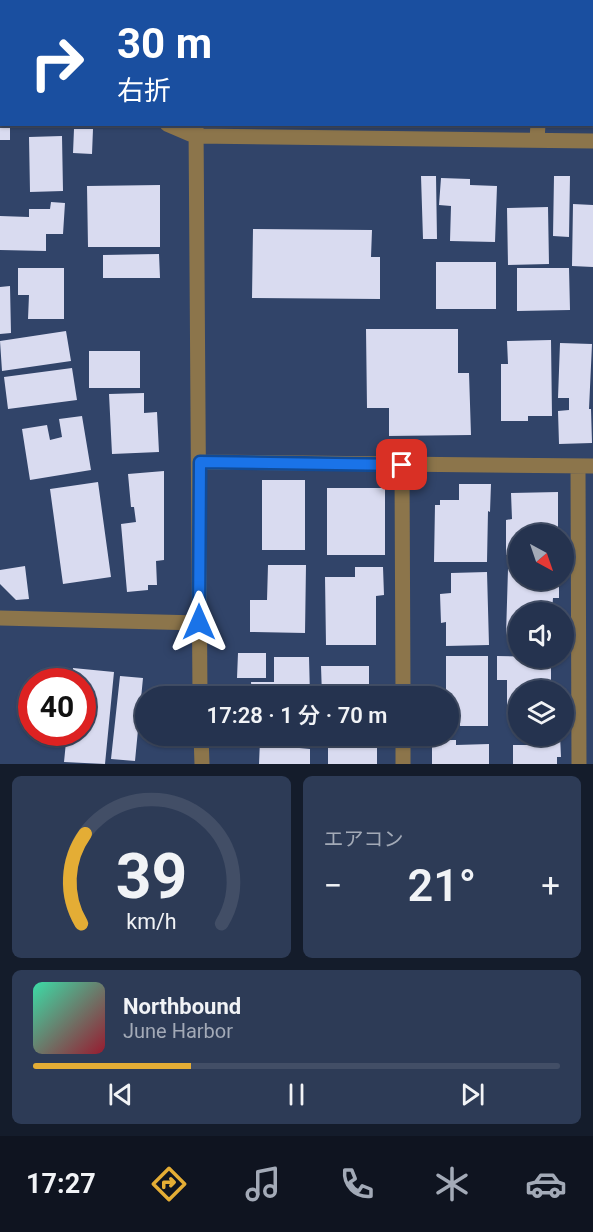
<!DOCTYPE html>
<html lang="ja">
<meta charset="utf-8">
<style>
:root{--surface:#25334f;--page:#2d3b56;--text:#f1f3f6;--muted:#a3aab7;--line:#424e66;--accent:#e4ad35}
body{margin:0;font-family:Roboto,"Noto Sans JP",sans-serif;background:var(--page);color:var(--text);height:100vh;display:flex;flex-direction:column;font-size:22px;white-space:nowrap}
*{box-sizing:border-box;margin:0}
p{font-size:20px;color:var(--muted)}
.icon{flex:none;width:33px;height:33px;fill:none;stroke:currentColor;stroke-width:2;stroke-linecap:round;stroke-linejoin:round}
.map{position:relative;height:764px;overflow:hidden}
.sheet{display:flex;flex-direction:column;gap:12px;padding:12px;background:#141c2b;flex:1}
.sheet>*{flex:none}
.guide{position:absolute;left:0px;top:0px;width:594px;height:126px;box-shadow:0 2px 4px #0004,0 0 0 2px var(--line);background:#1a4fa0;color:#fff;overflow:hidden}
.needle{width:39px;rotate:140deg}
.tools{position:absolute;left:508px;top:524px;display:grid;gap:12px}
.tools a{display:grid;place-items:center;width:66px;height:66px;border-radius:50%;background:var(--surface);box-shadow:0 2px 4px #0004,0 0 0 2px var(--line);font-size:30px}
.speed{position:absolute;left:18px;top:668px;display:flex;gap:12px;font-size:30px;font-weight:700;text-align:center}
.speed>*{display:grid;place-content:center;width:78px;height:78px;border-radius:50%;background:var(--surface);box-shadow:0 2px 4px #0004,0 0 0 2px var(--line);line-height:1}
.speed .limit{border:9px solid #d22;background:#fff;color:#111}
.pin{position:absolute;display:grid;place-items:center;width:51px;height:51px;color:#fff;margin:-26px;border-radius:12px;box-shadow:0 3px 9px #0006}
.me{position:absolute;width:66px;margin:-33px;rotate:0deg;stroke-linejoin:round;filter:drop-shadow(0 0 4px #0008)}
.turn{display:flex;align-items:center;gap:21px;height:126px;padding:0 18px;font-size:27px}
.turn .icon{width:78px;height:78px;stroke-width:2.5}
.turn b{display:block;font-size:42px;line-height:51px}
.big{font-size:45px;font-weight:600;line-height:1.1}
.sheet .tile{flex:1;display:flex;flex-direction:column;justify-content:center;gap:9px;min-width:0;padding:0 21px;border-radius:9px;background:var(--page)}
.sheet .dial{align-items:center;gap:0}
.dial svg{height:156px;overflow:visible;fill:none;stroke:var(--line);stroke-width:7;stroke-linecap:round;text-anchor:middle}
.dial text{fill:var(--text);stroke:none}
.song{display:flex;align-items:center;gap:18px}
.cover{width:72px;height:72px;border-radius:9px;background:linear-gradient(135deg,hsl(160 70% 55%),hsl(350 70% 35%))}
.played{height:6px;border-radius:3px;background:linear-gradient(90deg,var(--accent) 30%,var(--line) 30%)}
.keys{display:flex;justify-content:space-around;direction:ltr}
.heat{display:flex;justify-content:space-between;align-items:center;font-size:33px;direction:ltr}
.sheet .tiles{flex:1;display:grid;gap:12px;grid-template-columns:1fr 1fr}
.tile:last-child{grid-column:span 2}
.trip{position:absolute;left:135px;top:686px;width:324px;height:60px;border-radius:30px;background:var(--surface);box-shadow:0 2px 4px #0004,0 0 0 2px var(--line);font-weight:600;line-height:60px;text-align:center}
.tabs{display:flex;height:96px;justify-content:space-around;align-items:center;background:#0f1420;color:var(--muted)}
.tabs .icon{width:42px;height:42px}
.tabs .active{color:var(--accent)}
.tabs b{font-size:27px;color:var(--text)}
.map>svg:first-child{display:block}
.green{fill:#7e3b3a}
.building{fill:#d9dbf0}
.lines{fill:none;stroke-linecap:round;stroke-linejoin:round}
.minor{stroke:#8c754b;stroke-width:15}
.route-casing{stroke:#114b97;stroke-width:15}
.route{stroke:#1a73e8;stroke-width:10}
</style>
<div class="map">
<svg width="593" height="764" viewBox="0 0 593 764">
<rect width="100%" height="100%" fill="#314469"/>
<!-- green -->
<path class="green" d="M244,0H524L244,1Z"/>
<!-- building -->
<path class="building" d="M0,124H10V140H0Z
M74,129H93L92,154L73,153Z
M62,136L63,191L30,192L29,137Z
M421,176H436L437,239H423Z
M554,176H570L569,237L553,236Z
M441,178L470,179V185L497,186L495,242L450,241L451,206L439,205Z
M160,185V247H88L87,186Z
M51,202L65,203L63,234H46V251L0,250V216L29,217V209H50Z
M573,204L593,205V267L572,266Z
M548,207L549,264L508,265L507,208Z
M253,229L372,230L371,257H380V299L252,298Z
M159,254L160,278H103V255Z
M436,262H496V309H436Z
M18,268H64V319H28L29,295H18Z
M517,268H569L570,310L517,311Z
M10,286L11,333L0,334V287Z
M366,329H458V373H469L471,435L389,436V408H367Z
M66,331L71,361L2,371L0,341Z
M551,340L552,416H528V421H501V364H508L507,341Z
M560,343L592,344L589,409H591L592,443L559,444L558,411L569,410V398H558Z
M89,351H140V388H89Z
M72,368L77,400L8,409L4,377Z
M144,393V413L157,412L159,452L112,454L109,394Z
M82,416L91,470L30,480L22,429L47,425L50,440L62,437L59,419Z
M164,471V560L156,561L157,585H148V590L127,592L121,524L136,522L134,507H131L128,474Z
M262,480H305V550H262Z
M98,482L111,577L63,584L50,489Z
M459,484H491L490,512L488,511L487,562H434L435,505H440V500H459Z
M327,488H385V555H327Z
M558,492V534H519V555H506V520L512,519L511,493Z
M268,565H306L305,633L250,632V600H267Z
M25,566L29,599L16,600L0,584V570Z
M355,567H383L384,595L376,596V645H326L325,577H355Z
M508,569H519V579H559V598H553L552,612H519V636L506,635Z
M487,572L489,645L446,646V622L441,623L440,594L451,593V573Z
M238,653H266V678H237Z
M446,656H488V726H460L459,715H448V696H446Z
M497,656L551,657V687H557V690H519V719H507V680H497Z
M274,657H309L310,696H252L251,682H274Z
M321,666H369V696H322Z
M73,668L114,672L105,764L64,762L67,732H82V681H72Z
M120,676L143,678L135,761L111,759Z
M560,735L561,757H557V764H513V745H531V736Z
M260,740L289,741V747L310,749V764H259Z
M328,740H377V764H328Z
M432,740H456V745L489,744V764H432Z"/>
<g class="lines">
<!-- minor -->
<path class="minor" d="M208,2L209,0
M539,2V0
M0,55H2
M167,124L195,136L593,141
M196,124L200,696
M537,140L538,124
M200,462L593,466
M402,465L403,696
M578,466L579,764
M0,618L199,623
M201,735L202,764
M403,735V764"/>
</g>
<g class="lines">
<!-- route casing -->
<g class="route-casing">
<path id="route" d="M199,622L200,462L402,465"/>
</g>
<!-- route -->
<use href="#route" class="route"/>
</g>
</svg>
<div class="tools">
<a><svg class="needle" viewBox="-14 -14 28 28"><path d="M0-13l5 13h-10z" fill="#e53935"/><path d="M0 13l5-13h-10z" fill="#a3aab7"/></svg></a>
<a><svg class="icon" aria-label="sound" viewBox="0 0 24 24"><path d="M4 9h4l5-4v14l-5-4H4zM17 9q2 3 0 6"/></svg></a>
<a><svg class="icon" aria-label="layers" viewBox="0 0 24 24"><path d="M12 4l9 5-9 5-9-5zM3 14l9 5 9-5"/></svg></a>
</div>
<div class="speed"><div class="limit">40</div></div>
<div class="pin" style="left:402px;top:465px;background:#d93025"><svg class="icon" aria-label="arrive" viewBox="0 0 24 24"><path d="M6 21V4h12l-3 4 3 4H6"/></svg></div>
<svg class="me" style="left:199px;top:622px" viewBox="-20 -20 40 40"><path d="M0-17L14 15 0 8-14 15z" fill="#1a73e8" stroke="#fff" stroke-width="4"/></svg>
<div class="trip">17:28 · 1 分 · 70 m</div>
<div class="guide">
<div class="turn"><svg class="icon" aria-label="right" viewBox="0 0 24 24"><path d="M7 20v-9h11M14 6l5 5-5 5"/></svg><div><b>30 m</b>右折</div></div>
</div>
</div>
<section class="sheet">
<div class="tiles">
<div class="tile dial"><svg viewBox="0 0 100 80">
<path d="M14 69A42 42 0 1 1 86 69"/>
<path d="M14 69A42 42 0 0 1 16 23" stroke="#e4ad35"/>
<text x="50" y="56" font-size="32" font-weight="700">39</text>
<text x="50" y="72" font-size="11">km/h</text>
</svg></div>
<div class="tile"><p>エアコン</p>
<div class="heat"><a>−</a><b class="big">21°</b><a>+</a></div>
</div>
<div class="tile">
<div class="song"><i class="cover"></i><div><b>Northbound</b><p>June Harbor</p></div></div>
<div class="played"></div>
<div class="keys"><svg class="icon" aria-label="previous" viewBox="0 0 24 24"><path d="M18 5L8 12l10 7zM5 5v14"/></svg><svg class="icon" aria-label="pause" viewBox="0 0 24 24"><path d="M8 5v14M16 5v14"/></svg><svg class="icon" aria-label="next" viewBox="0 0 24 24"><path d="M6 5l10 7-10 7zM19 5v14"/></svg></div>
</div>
</div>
</section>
<nav class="tabs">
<b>17:27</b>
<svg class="icon active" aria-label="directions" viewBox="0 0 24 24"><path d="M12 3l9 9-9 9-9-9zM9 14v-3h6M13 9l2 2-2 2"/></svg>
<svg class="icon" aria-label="music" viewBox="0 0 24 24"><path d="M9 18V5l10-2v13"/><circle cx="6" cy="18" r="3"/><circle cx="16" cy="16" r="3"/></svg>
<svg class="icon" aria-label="phone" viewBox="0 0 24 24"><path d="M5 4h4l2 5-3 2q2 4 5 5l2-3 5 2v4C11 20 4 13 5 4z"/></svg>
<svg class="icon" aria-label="climate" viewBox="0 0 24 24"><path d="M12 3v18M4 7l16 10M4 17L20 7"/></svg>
<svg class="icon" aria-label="car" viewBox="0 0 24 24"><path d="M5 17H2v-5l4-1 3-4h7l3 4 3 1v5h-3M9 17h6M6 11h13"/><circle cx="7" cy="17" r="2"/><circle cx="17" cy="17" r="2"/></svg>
</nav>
